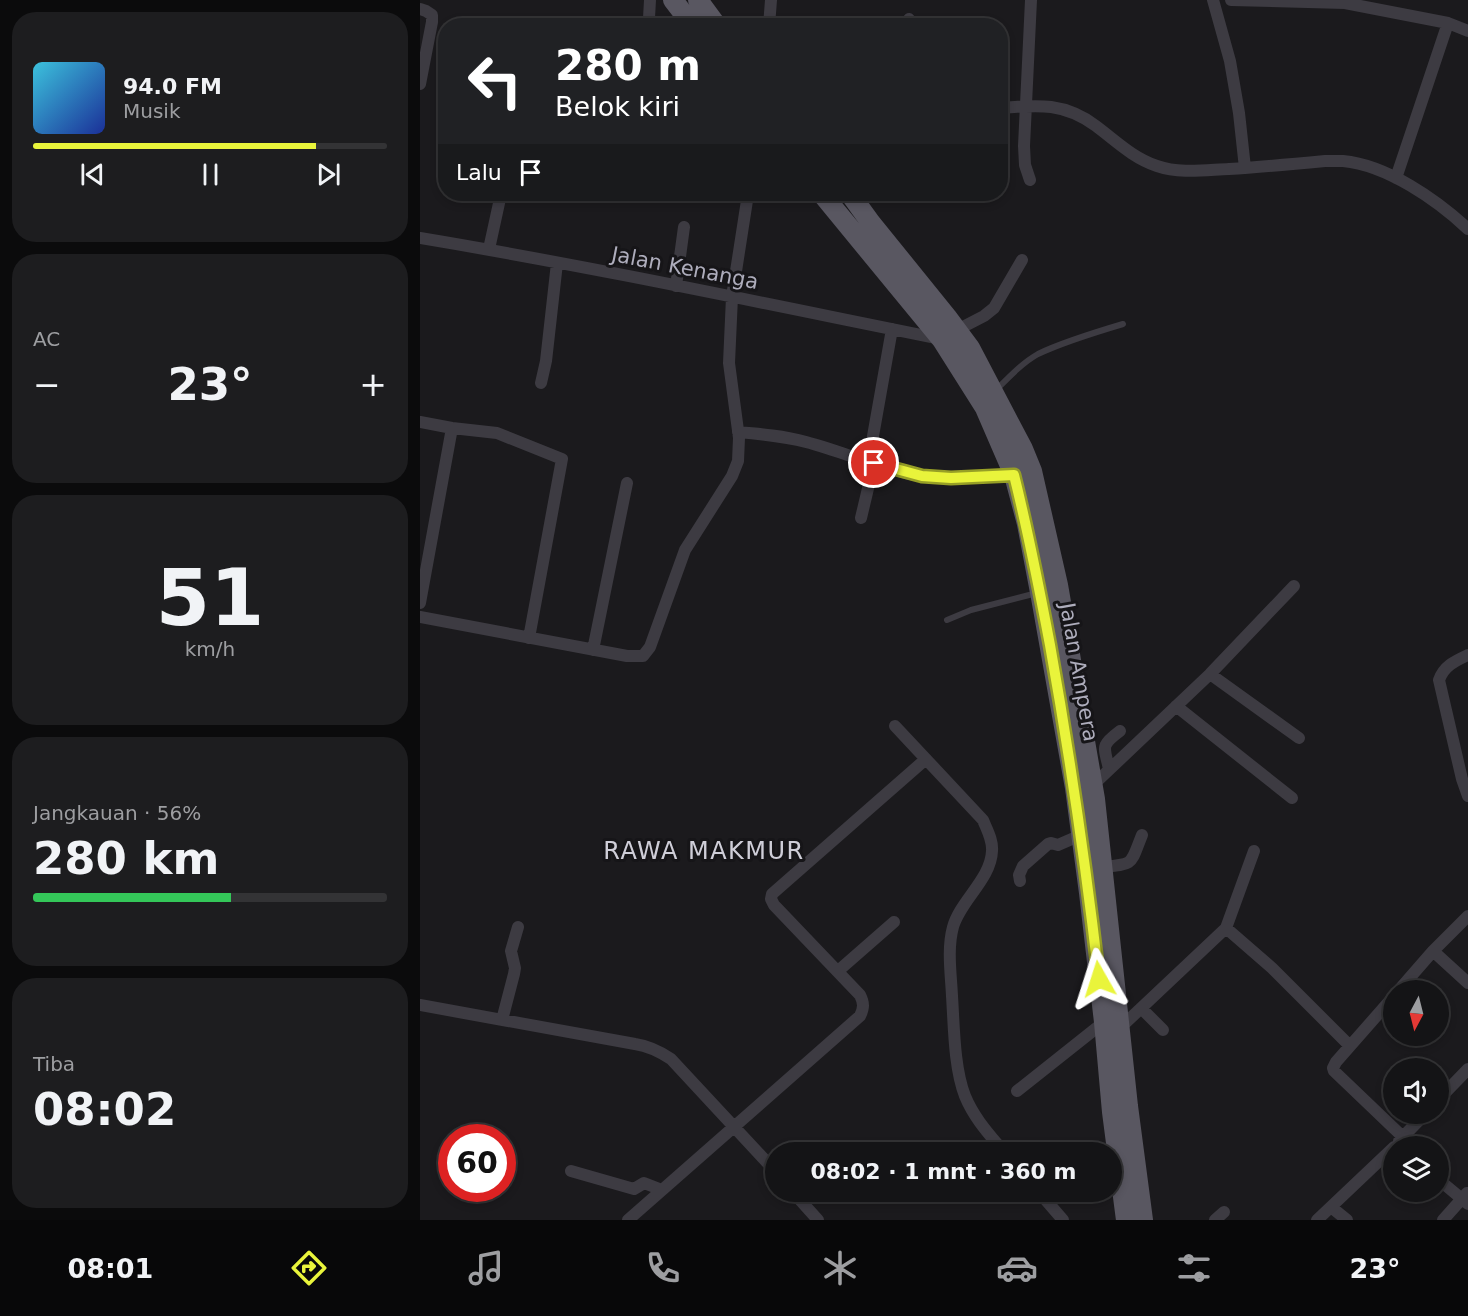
<!DOCTYPE html>
<html lang="id">
<meta charset="utf-8">
<style>
:root{--surface:#141416;--page:#1d1d1f;--text:#f1f3f6;--muted:#9d9ea1;--line:#333335;--accent:#e9f43b}
body{margin:0;font-family:"DejaVu Sans",sans-serif;background:var(--page);color:var(--text);height:100vh;display:flex;flex-direction:column;font-size:22px;white-space:nowrap}
*{box-sizing:border-box;margin:0}
p{font-size:20px;color:var(--muted)}
.icon{flex:none;width:33px;height:33px;fill:none;stroke:currentColor;stroke-width:2;stroke-linecap:round;stroke-linejoin:round}
.map{position:relative;flex:1;overflow:hidden}
.sheet{display:flex;flex-direction:column;gap:12px;padding:12px;background:#0b0b0c;width:420px}
.sheet>*{flex:none}
.hud{position:absolute;left:18px;top:18px;width:570px;height:183px;border-radius:24px;box-shadow:0 3px 9px #0003,0 0 0 2px var(--line);background:#202124;color:#fff;overflow:hidden}
.needle{width:39px;rotate:187deg}
.tools{position:absolute;left:963px;top:980px;display:grid;gap:12px}
.tools a{display:grid;place-items:center;width:66px;height:66px;border-radius:50%;background:var(--surface);box-shadow:0 3px 9px #0003,0 0 0 2px var(--line);font-size:30px}
.speed{position:absolute;left:18px;top:1124px;display:flex;gap:12px;font-size:30px;font-weight:700;text-align:center}
.speed>*{display:grid;place-content:center;width:78px;height:78px;border-radius:50%;background:var(--surface);box-shadow:0 3px 9px #0003,0 0 0 2px var(--line);line-height:1}
.speed .limit{border:9px solid #d22;background:#fff;color:#111}
.pin{position:absolute;display:grid;place-items:center;width:51px;height:51px;color:#fff;margin:-26px;border:3px solid #fff;border-radius:50%;box-shadow:0 2px 6px #0007}
.me{position:absolute;width:66px;margin:-33px;rotate:354deg;stroke-linejoin:round;filter:drop-shadow(0 0 4px #0008)}
.turn{display:flex;align-items:center;gap:21px;height:126px;padding:0 18px;font-size:27px}
.turn .icon{width:78px;height:78px;stroke-width:2.5}
.turn b{display:block;font-size:42px;line-height:51px}
.then{display:flex;align-items:center;height:57px;padding:0 18px;background:#0003;gap:12px;font-size:22px}
.big{font-size:45px;font-weight:700;line-height:1.1}
.sheet .tile{flex:1;display:flex;flex-direction:column;justify-content:center;gap:9px;min-width:0;padding:0 21px;border-radius:24px;background:var(--page)}
.sheet .dial{align-items:center;gap:0}
.dial b{font-size:78px;line-height:1}
.song{display:flex;align-items:center;gap:18px}
.cover{width:72px;height:72px;border-radius:9px;background:linear-gradient(135deg,hsl(190 70% 55%),hsl(230 70% 35%))}
.played{height:6px;border-radius:3px;background:linear-gradient(90deg,var(--accent) 80%,var(--line) 80%)}
.keys{display:flex;justify-content:space-around;direction:ltr}
.heat{display:flex;justify-content:space-between;align-items:center;font-size:33px;direction:ltr}
.charge{height:9px;border-radius:4px;background:linear-gradient(90deg,#34c759 56%,var(--line) 0)}
.trip{position:absolute;left:345px;top:1142px;width:357px;height:60px;border-radius:30px;background:var(--surface);box-shadow:0 3px 9px #0003,0 0 0 2px var(--line);font-weight:700;line-height:60px;text-align:center}
.menu{display:flex;height:96px;justify-content:space-around;align-items:center;background:#080809;color:var(--muted)}
.menu .icon{width:42px;height:42px}
.menu .active{color:var(--accent)}
.menu b{font-size:27px;color:var(--text)}
main{display:flex;flex:1;min-height:0}
.map>svg:first-child{display:block}
.lines{fill:none;stroke-linecap:round;stroke-linejoin:round}
.service{stroke:#3d3b42;stroke-width:6}
.minor{stroke:#3d3b42;stroke-width:12}
.primary{stroke:#595761;stroke-width:20}
.route-casing{stroke:#979f26;stroke-width:15}
.route{stroke:#e9f43b;stroke-width:10}
.labels{text-anchor:middle;dominant-baseline:central;stroke-width:6;stroke-linejoin:round;paint-order:stroke}
.street-label{font-size:21px;fill:#aeadbc;stroke:#161518}
.quarter-label{font-size:24px;letter-spacing:1.5px;fill:#cfced8;stroke:#161518}
</style>
<main>
<section class="sheet">
<div class="tile">
<div class="song"><i class="cover"></i><div><b>94.0 FM</b><p>Musik</p></div></div>
<div class="played"></div>
<div class="keys"><svg class="icon" aria-label="previous" viewBox="0 0 24 24"><path d="M18 5L8 12l10 7zM5 5v14"/></svg><svg class="icon" aria-label="pause" viewBox="0 0 24 24"><path d="M8 5v14M16 5v14"/></svg><svg class="icon" aria-label="next" viewBox="0 0 24 24"><path d="M6 5l10 7-10 7zM19 5v14"/></svg></div>
</div>
<div class="tile"><p>AC</p>
<div class="heat"><a>−</a><b class="big">23°</b><a>+</a></div>
</div>
<div class="tile dial"><b>51</b><p>km/h</p></div>
<div class="tile"><p>Jangkauan · 56%</p><b class="big">280 km</b><div class="charge"></div></div>
<div class="tile"><p>Tiba</p><b class="big">08:02</b></div>
</section>
<div class="map">
<svg width="1048" height="1220" viewBox="0 0 1048 1220">
<rect width="100%" height="100%" fill="#1b1a1d"/>
<g class="lines">
<!-- service -->
<path class="service" d="M575,391C588,378 602,363 618,354C643,342 676,332 703,324
M527,620L551,610L617,593"/>
<!-- minor -->
<path class="minor" d="M793,0L810,61L819,113L825,168
M811,0L925,3L1028,23L1048,31
M0,9L6,11L12,15V22L0,84
M223,26L229,18L230,0
M349,26L351,0
M488,26L489,19
M580,108C617,105 644,102 676,126C696,141 713,158 737,166C760,174 785,170 809,169C841,167 873,164 905,161C911,161 917,161 923,161C967,165 1017,200 1048,229
M976,178L1028,23
M610,180L605,165L604,146L611,0
M0,238C174,267 347,304 521,339
M69,249L81,194
M256,286L264,227
M537,330L564,316L574,308L602,260
M121,383L126,361L137,263
M0,422L32,428L77,433L142,459L109,638
M318,432C341,434 364,436 386,442C425,452 462,470 501,476C532,480 563,476 594,475
M450,453L472,329
M441,518L454,463
M0,603L32,428
M0,617L207,656H223L230,647L265,550L312,476L318,461L319,438L309,363L312,297L328,194
M173,650L207,483
M1048,655C1035,661 1024,666 1019,680L1042,779L1048,796
M790,674L879,738
M756,706L872,798
M475,726L563,820C567,830 573,840 572,851C571,879 540,901 533,927C527,949 531,974 532,996C534,1026 534,1068 545,1096C554,1118 569,1134 584,1152
M689,769C684,746 680,746 700,731
M672,786L790,674L874,586
M683,867C715,864 710,865 722,835
M600,881L599,875L603,866L628,844L631,843L638,845L661,835
M806,928L852,968L930,1046
M1013,951L1048,983
M418,971L474,922
M979,990L1013,951L1048,916
M974,996L916,1062L913,1068L914,1071L983,1137
M0,1005L215,1044C229,1046 239,1051 251,1059L356,1172
M721,1008L743,1030
M82,1020L94,974L95,968L91,951L98,927
M700,1028L806,928L834,851
M597,1091L684,1022
M1018,1100L1048,1069
M979,1141L1006,1113
M151,1171L214,1189L224,1183L242,1190
M1018,1179L1048,1204
M372,1191L398,1220
M618,1191L643,1220
M911,1207L927,1220
M208,1220L440,1016C444,1008 444,1003 440,995L354,905L351,899L352,894L506,759
M795,1220L804,1212
M897,1220L974,1147
M1023,1220L1047,1193"/>
<!-- primary -->
<path class="primary" d="M253,0L273,26
M278,0L297,26
M402,194L522,340L565,408L594,475L607,524L620,592L655,788L669,893L684,1022L692,1112L706,1220
M430,194L451,223L527,317L550,348L603,449L612,471L638,585L675,799L708,1106L723,1220"/>
</g>
<g class="lines">
<!-- route casing -->
<g class="route-casing">
<path id="route" d="M454,463L502,476L531,478L594,475C608,531 619,587 630,645C650,756 666,867 679,979"/>
</g>
<!-- route -->
<use href="#route" class="route"/>
</g>
<g class="labels">
<!-- street labels -->
<g class="street-label">
<text transform="translate(265 268) rotate(11)">Jalan Kenanga</text>
<text transform="translate(659 672) rotate(80)">Jalan Ampera</text>
</g>
<!-- quarter labels -->
<g class="quarter-label">
<text x="284" y="851">RAWA MAKMUR</text>
</g>
</g>
</svg>
<div class="tools">
<a><svg class="needle" viewBox="-14 -14 28 28"><path d="M0-13l5 13h-10z" fill="#e53935"/><path d="M0 13l5-13h-10z" fill="#9d9ea1"/></svg></a>
<a><svg class="icon" aria-label="sound" viewBox="0 0 24 24"><path d="M4 9h4l5-4v14l-5-4H4zM17 9q2 3 0 6"/></svg></a>
<a><svg class="icon" aria-label="layers" viewBox="0 0 24 24"><path d="M12 4l9 5-9 5-9-5zM3 14l9 5 9-5"/></svg></a>
</div>
<div class="speed"><div class="limit">60</div></div>
<div class="pin" style="left:454px;top:463px;background:#d93025"><svg class="icon" aria-label="arrive" viewBox="0 0 24 24"><path d="M6 21V4h12l-3 4 3 4H6"/></svg></div>
<svg class="me" style="left:679px;top:979px" viewBox="-20 -20 40 40"><path d="M0-17L14 15 0 8-14 15z" fill="#e9f43b" stroke="#fff" stroke-width="4"/></svg>
<div class="trip">08:02 · 1 mnt · 360 m</div>
<div class="hud">
<div class="turn"><svg class="icon" aria-label="left" viewBox="0 0 24 24"><path d="M17 20v-9H6M10 6l-5 5 5 5"/></svg><div><b>280 m</b>Belok kiri</div></div>
<div class="then">Lalu<svg class="icon" aria-label="arrive" viewBox="0 0 24 24"><path d="M6 21V4h12l-3 4 3 4H6"/></svg></div>
</div>
</div>
</main>
<nav class="menu">
<b>08:01</b>
<svg class="icon active" aria-label="directions" viewBox="0 0 24 24"><path d="M12 3l9 9-9 9-9-9zM9 14v-3h6M13 9l2 2-2 2"/></svg>
<svg class="icon" aria-label="music" viewBox="0 0 24 24"><path d="M9 18V5l10-2v13"/><circle cx="6" cy="18" r="3"/><circle cx="16" cy="16" r="3"/></svg>
<svg class="icon" aria-label="phone" viewBox="0 0 24 24"><path d="M5 4h4l2 5-3 2q2 4 5 5l2-3 5 2v4C11 20 4 13 5 4z"/></svg>
<svg class="icon" aria-label="climate" viewBox="0 0 24 24"><path d="M12 3v18M4 7l16 10M4 17L20 7"/></svg>
<svg class="icon" aria-label="car" viewBox="0 0 24 24"><path d="M5 17H2v-5l4-1 3-4h7l3 4 3 1v5h-3M9 17h6M6 11h13"/><circle cx="7" cy="17" r="2"/><circle cx="17" cy="17" r="2"/></svg>
<svg class="icon" aria-label="filters" viewBox="0 0 24 24"><path d="M4 7h16M4 17h16"/><circle cx="9" cy="7" r="2"/><circle cx="15" cy="17" r="2"/></svg>
<b>23°</b>
</nav>
